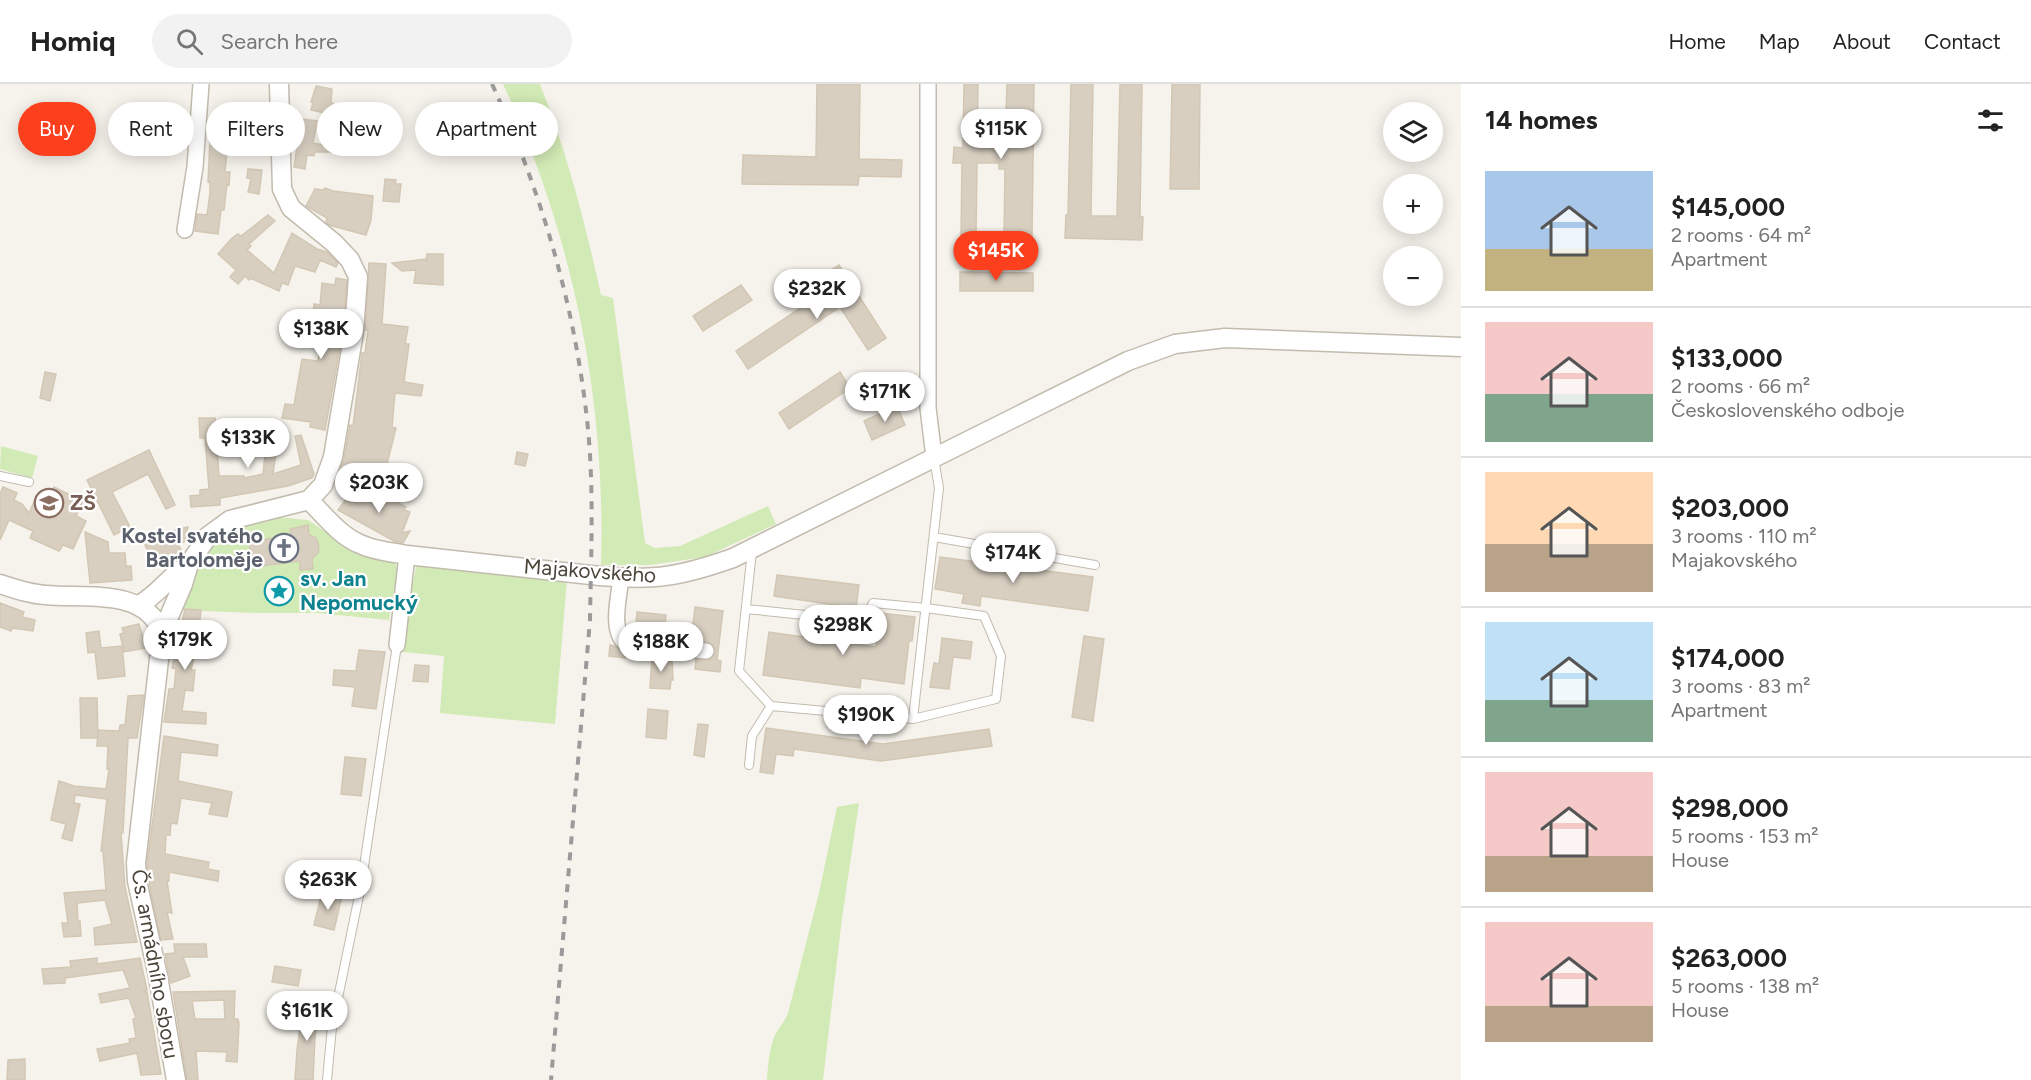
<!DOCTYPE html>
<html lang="en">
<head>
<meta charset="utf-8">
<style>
	body { margin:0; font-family:Figtree,sans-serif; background:#f2f2f2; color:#222; height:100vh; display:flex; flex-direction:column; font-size:22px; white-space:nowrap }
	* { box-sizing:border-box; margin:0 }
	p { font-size:20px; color:#767676 }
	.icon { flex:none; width:33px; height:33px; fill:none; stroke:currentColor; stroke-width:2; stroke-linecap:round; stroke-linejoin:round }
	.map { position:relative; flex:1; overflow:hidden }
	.drawer { display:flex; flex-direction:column; background:#fff; width:570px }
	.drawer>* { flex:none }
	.guide { position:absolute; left:18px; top:18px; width:570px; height:54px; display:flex; gap:12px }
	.buttons { position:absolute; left:1383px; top:18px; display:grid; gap:12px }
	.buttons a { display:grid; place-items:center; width:60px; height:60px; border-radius:50%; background:#fff; box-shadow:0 3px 15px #0003; font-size:30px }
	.price { position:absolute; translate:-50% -51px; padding:0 14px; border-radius:21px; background:#fff; color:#222; font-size:20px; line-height:39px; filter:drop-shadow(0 2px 3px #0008) }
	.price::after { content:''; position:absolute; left:50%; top:36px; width:18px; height:14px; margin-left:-9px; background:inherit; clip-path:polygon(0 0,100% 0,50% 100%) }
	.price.on { background:#fc3f1d; color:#fff }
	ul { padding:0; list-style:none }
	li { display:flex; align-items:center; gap:18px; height:150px; padding:0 24px }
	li+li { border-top:2px solid #e0e0e0 }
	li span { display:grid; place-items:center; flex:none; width:168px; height:120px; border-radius:0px; color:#555 }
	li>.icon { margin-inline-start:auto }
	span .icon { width:72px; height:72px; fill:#fffc; stroke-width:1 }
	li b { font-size:26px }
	h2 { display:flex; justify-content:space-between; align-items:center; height:72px; padding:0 24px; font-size:26px }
	.tag { padding:0 21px; border-radius:27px; background:#fff; box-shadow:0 3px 15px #0003; font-size:21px; line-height:54px }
	.tag.on { background:#fc3f1d; color:#fff }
	header { display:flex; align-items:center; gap:36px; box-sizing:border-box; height:84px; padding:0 30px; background:#fff; border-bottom:2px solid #e0e0e0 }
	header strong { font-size:28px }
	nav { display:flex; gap:33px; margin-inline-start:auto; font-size:21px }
	.search { width:420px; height:54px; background:#f2f2f2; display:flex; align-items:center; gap:15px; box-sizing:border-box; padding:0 21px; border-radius:33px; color:#767676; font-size:22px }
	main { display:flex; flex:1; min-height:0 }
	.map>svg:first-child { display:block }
	.green { fill:#d2eab5 }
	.building { fill:#d8cfc1; stroke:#d3c7b4; stroke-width:1.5; fill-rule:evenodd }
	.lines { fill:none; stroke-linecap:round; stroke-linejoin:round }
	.service-casing { stroke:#c2bbae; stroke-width:10 }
	.minor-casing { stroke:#c2bbae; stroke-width:18 }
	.tertiary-casing { stroke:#c2bbae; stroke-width:21 }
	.service { stroke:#fff; stroke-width:8 }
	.minor { stroke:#fff; stroke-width:15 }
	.tertiary { stroke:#fff; stroke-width:18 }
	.rail { stroke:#9a9a9a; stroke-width:4; stroke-dasharray:8 8; stroke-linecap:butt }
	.labels { text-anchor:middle; stroke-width:4.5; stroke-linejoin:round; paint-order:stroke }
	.education-label { font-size:21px; font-weight:bold; fill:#785e54; stroke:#fff; text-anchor:start }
	.worship-label { font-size:21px; font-weight:bold; fill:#5b616d; stroke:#fff; text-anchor:end }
	.street-label { font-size:21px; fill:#4b4439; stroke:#fff }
	.culture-label { font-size:21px; font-weight:bold; fill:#0d838f; stroke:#fff; text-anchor:start }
</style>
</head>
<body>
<header>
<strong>Homiq</strong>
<div class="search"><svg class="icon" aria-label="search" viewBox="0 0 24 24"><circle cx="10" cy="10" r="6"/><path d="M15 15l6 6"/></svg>Search here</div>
<nav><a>Home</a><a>Map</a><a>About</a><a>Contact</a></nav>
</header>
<main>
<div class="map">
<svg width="1461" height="996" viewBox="0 0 1461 996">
	<rect width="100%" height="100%" fill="#f6f3ec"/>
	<path class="green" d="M503,0H540C567,68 585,139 601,211L613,214L645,459L655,464L680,462L768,422L776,440L705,473L650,481H601C606,312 573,153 503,0Z
		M1,362L38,372L32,394L0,385Z
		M277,433L308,436L360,471L395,479L398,485L389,536L317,529H259L176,526C188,505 204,464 224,451C239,441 260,438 277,433Z
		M417,478L567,495L555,640L440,629L444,572L403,568L405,539Z
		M859,719L842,834L823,996H767C768,982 769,965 775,951C779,943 785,938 788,929L819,809L837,723Z"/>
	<path class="building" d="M817,0H860L859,75L902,76L901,93L859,92L858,101L742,100L743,71L816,73Z
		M964,0H978L977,64H1000V59H1005L1007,0H1034L1032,153L1004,152L1005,85H999V79H977L976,152H961L962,79H953L954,63L963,64Z
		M1071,0H1093L1091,132H1117L1120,0H1142L1140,133H1143L1142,156L1065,154L1066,131H1068Z
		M1172,0H1200L1199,105H1170Z
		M316,2L332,5L331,18L336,22L330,25L329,30L311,26L313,18H311Z
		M301,35L317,37L313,59L335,63L334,68H315L314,72L307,71L305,85L294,83Z
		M210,56L228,58L225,88H230L229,101L227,100L224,126H221L218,150L195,147L197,130L207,131L210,109V99L208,98Z
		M248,85L262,86L259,110L248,108L251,95L247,94Z
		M385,95L396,96L395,100H401L399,118L383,117Z
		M325,104L333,107L373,112L371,136L366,151L329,141L326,138L327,134L306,122L315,105L324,106Z
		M268,131L275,137L249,160L251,162L247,166L274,189L292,149L317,165L327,168L338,179L336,183L320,176L315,188L295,182L288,201L282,199L279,207L250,194L249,196L245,192L238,200L230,193L236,186L218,170L232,154L238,150L241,152Z
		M427,170H443V201L414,199L416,186L402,187L392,179L426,175V178Z
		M369,179L386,180L382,240L408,243L405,260H409L404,298L423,301L421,312L395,309L392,343L396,344L387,380L384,385L366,381L363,395L339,389L344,375L350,341L353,342L362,269H365L368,246H365Z
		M839,181L886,254L868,266L840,223L748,285L736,267L829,205L821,193Z
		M960,188L1033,189V207H960Z
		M336,194L347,196L343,247L325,346L310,343L311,338L282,334L285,320L294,321L302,275L318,277L322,250L312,248L314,220L320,221L322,199L335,201Z
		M741,201L752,216L703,247L693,232Z
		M45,288L56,290L50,317L40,314Z
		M840,288L850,304L789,345L779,329Z
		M897,322L905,341L872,356L864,337Z
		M199,334H215L219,392H244V394L263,390L265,371L244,368V358L266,361L268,346L279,347L273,390L301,381L295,352L301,351L314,390L312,394L288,402L220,414V421L191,423L190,412L200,411V406L209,405L205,354H200Z
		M149,366L175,421L166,425L148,390L112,408L130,443L114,451L87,396Z
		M517,368L528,370L525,382L515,380Z
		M368,400L383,411L406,423L404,426L410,428L402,449L410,447L403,459L394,457L338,426L347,414L356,419Z
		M3,403L17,409L14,416L22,420L29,429L36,414L47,419L54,403L83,417L76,432L86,437L73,465L63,461L59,467L30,454L33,447L9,436L0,456V410Z
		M308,441L309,451L316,454L319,462L318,469L312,475L313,485L300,486V477L252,483L249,457L291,452L290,445Z
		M188,443L184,458L178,460L182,468L155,481L145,461L175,446Z
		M85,448L108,458L109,469H125L126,482H131L132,496L90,499Z
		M940,473L1093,493L1088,527L981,512L980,522L962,519L964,510L935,505Z
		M777,491L859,501L856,524L774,512Z
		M0,519L24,528L22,533L35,536L33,547L12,544L11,547L0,543Z
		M695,523L723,527L717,576L721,577L720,588L695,585L696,576H710L714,572L716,567L711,559L691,556Z
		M185,525L201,526L198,555L191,586H195L193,607L185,606L182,627L206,629V640L164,638L169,605H174L176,585L172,584Z
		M637,528L666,531L664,553L635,550Z
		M880,529L915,533L912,557H909L904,600L861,594L860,604L763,591L769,548L876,563Z
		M139,540L146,564L124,568L120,550L124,549L122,544Z
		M99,547L101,564L122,562L125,592L98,595L95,568L88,569L86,549Z
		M1084,552L1104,555L1093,637L1072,633Z
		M942,554L972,558L970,575L953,573L949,605L930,603L934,579L939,580Z
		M610,561L615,562L625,570V574L609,572Z
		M359,566L385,568L376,625L352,622L355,603L333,601L334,586L356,587Z
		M652,573L672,574L673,596H671L670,605L650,604Z
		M415,581L429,582L428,598L413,597Z
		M144,611L137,654H128L123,749H121L125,803L137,858L95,861L94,844L112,840L105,816L77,819L78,838L80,837L81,852L64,853L62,839H68L64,809L106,806L103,767H101L107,715L75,711L74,719L80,720L72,757L62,754L66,740L51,736L59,697L74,702L106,705L109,685H107L108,662H97L98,646L119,647L120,641H125L128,612Z
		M80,614H97L98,654H81Z
		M648,625L668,627L666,655L646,653Z
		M698,640L708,641L704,673L694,671Z
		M766,644L883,660L989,645L992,662L881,677L794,665L793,672L776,670L773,690L760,688Z
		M164,652L218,661L217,672L181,668L178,697L232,708L227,733L209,730L212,719L181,714L177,740L171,739L170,751H166L165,770L209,778L208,785L219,787L218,797L169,788V797H167L172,829L167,828L173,855L161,856L150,804L147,779Z
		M345,673L366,675L361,712L341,710Z
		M322,808L342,812L334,846L314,841Z
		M174,860H206L207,873H183L190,892L171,899L165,870L175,869Z
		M97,874V880L140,874L147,906L142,908H147L161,990L141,991L137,969L100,977L97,965L130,959L129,955L136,954L133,935L136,934L129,914L101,919L99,910L130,904L123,886L65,894V899L44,900L42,885L71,883L70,877Z
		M275,882L301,886L298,902L272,898Z
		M235,907L234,935H238L239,940L237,978L226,977L227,968L196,967L198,996H187L173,908ZM224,916L225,935H195L192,917Z
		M304,917L320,921L315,953L313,996H295L297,966Z
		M25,975V996H7L8,976Z"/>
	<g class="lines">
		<g class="service-casing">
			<path id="service" d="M0,392L29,398
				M934,453L1095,481
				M746,525L863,537L873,519L926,524L984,532L1001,572L996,615L913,635L771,622L739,587L752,467
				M913,635L939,404L934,374
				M749,681L752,652L771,622
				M327,996L332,943L361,802L397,561"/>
		</g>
		<g class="minor-casing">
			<path id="minor" d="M928,0V324L934,373
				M185,146L195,83L201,0
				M621,494C619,513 609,550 628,561L706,567
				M397,561L407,471"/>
		</g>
		<g class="tertiary-casing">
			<path id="tertiary" d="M309,416C324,431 340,452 360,460C374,467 391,468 407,471L600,492C655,497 682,492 733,474L1128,277L1175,260L1225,254L1461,263
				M0,500C15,505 30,510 46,511C85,515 145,503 162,549
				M139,521C159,510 170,491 189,480
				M176,996L158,892L137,797L136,779L162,549L183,500L189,480L208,452L230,436L309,416L323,401L333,373L354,248L358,193L350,176L334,159L291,124L282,105L279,0"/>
		</g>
		<use href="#service" class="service"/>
		<use href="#minor" class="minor"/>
		<use href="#tertiary" class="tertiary"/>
		<path class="rail" d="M492,0C542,109 576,225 588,345C594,408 591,472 590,536L551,996"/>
	</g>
	<defs>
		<g id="school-ring" transform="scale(1.5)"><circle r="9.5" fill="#fff" stroke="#8d6e63" stroke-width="1.5"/><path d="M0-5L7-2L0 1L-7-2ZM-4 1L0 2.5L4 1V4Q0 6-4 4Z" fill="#8d6e63"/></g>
		<g id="church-ring" transform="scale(1.5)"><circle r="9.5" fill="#fff" stroke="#6b7280" stroke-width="1.5"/><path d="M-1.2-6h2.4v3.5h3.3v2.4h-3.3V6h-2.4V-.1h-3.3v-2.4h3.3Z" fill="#6b7280"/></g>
		<g id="sight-ring" transform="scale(1.5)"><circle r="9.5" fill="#fff" stroke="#0f9aa8" stroke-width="1.5"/><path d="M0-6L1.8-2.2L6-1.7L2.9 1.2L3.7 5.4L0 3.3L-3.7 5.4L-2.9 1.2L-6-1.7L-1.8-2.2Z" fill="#0f9aa8"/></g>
	</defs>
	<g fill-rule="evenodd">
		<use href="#school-ring" x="49" y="419"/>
		<use href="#church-ring" x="284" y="464"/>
		<use href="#sight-ring" x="279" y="507"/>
	</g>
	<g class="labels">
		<g class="education-label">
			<text x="70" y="426">ZŠ</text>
		</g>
		<g class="worship-label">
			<text x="263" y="459">Kostel svatého<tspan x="263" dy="24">Bartoloměje</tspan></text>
		</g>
		<g class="street-label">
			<text transform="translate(590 487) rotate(4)" y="7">Majakovského</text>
			<text transform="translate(155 880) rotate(80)" y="7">Čs. armádního sboru</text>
		</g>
		<g class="culture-label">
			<text x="300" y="502">sv. Jan<tspan x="300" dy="24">Nepomucký</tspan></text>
		</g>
	</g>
</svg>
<div class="buttons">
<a><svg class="icon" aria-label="layers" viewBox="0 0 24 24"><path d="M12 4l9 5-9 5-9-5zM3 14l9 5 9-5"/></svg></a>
<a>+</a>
<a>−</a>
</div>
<b class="price" style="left:1001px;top:76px">$115K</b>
<b class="price on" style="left:996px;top:198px">$145K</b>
<b class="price" style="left:817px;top:236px">$232K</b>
<b class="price" style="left:321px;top:276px">$138K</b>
<b class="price" style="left:885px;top:339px">$171K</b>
<b class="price" style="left:248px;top:385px">$133K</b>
<b class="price" style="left:379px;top:430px">$203K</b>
<b class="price" style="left:1013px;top:500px">$174K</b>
<b class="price" style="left:843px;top:572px">$298K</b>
<b class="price" style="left:185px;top:587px">$179K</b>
<b class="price" style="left:661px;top:589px">$188K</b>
<b class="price" style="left:866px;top:662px">$190K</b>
<b class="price" style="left:328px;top:827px">$263K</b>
<b class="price" style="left:307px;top:958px">$161K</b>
<div class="guide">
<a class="tag on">Buy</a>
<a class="tag">Rent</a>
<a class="tag">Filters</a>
<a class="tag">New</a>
<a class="tag">Apartment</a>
</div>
</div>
<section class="drawer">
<h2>14 homes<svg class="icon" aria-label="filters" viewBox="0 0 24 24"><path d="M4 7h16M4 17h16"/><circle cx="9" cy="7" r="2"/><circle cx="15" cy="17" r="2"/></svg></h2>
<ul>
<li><span style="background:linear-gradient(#a9c7e8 65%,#c2b280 0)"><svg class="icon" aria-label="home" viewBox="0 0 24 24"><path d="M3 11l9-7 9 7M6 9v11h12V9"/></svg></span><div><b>$145,000</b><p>2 rooms · 64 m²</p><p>Apartment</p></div></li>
<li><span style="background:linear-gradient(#f6c9c9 60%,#7fa58c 0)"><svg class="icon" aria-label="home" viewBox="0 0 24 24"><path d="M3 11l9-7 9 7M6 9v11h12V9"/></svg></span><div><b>$133,000</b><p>2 rooms · 66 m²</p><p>Československého odboje</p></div></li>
<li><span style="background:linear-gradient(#ffd9b3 60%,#b9a48a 0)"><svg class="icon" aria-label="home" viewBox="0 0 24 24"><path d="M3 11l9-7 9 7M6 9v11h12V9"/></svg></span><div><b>$203,000</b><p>3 rooms · 110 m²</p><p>Majakovského</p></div></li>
<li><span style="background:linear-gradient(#bfe0f5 65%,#7fa58c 0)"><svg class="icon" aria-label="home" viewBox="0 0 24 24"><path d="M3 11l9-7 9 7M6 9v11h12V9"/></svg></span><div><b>$174,000</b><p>3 rooms · 83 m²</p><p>Apartment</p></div></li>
<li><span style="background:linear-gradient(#f6c9c9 70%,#b9a48a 0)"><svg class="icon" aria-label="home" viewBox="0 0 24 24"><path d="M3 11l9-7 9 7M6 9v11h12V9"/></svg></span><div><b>$298,000</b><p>5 rooms · 153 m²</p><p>House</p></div></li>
<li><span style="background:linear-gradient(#f6c9c9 70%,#b9a48a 0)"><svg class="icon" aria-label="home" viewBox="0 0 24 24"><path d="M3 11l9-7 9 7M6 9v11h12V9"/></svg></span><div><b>$263,000</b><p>5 rooms · 138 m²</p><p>House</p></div></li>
</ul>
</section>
</main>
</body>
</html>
